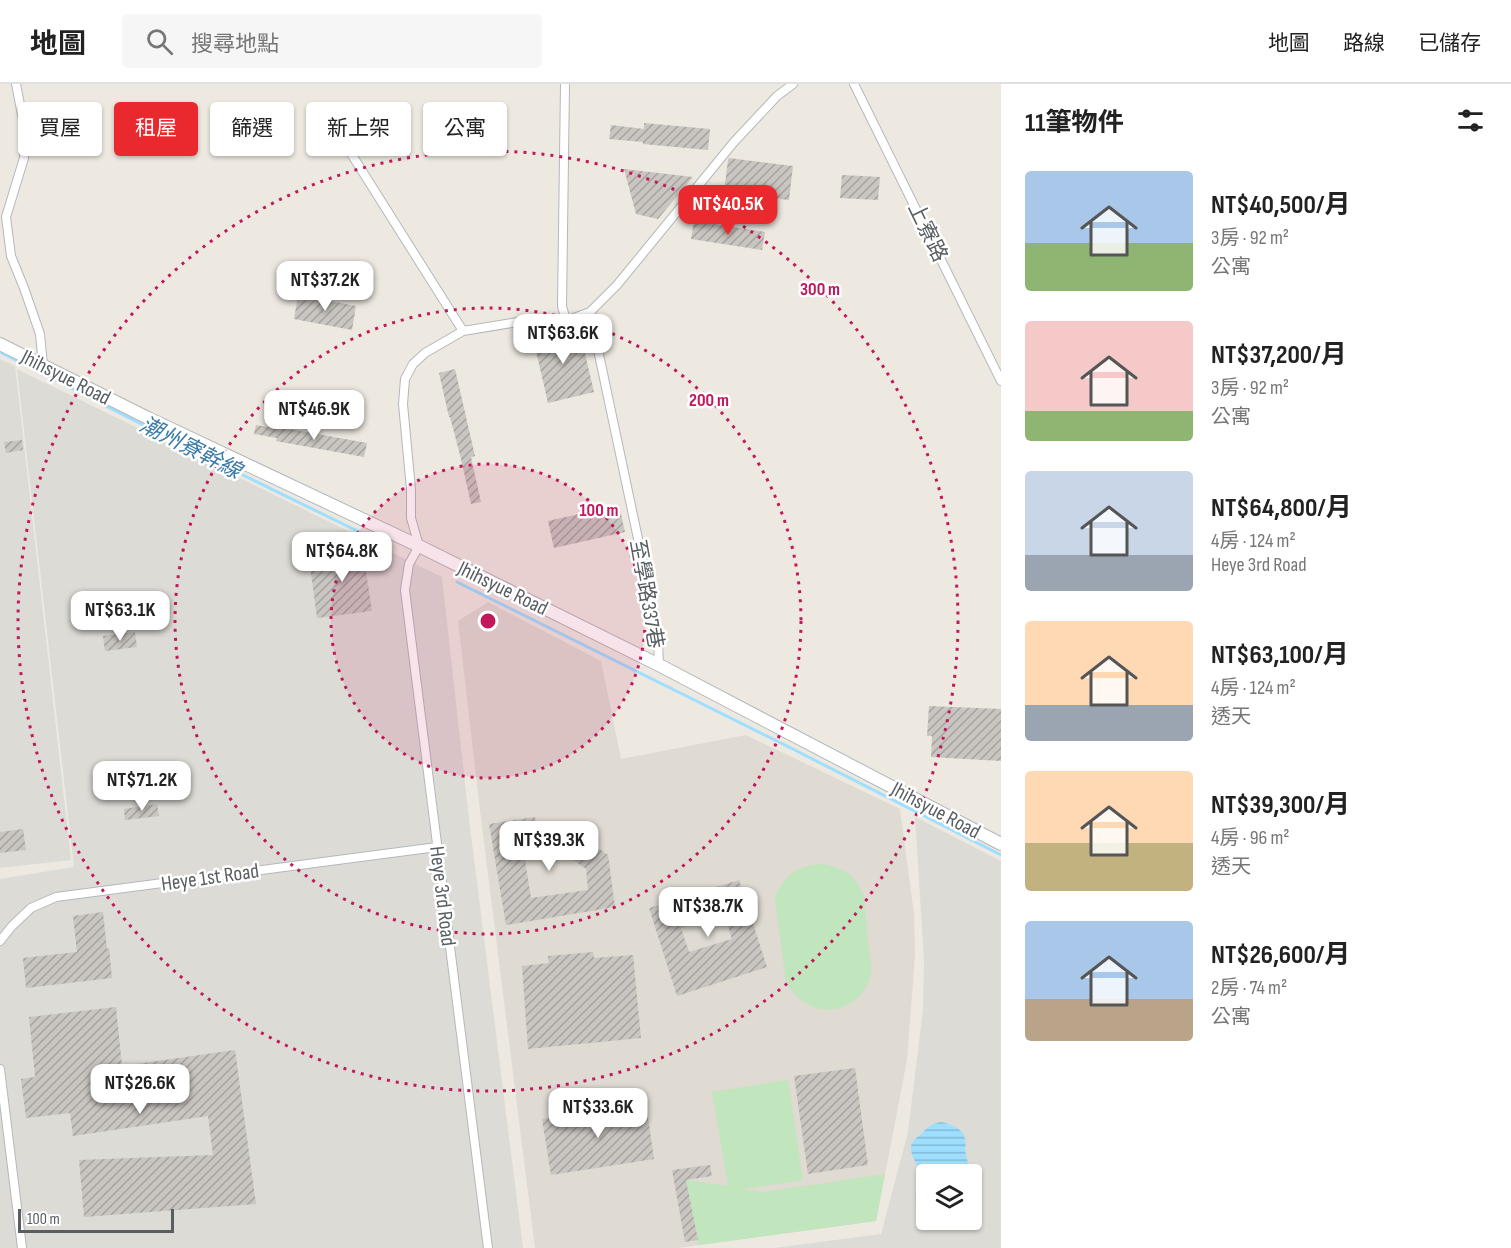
<!DOCTYPE html>
<html lang="zh-TW">
<head>
<meta charset="utf-8">
<style>
	body { margin:0; font-family:"Sofia Sans Condensed","Noto Sans TC",sans-serif; background:#f6f6f6; color:#222; height:100vh; display:flex; flex-direction:column; font-size:22px; white-space:nowrap }
	* { box-sizing:border-box; margin:0 }
	p { font-size:20px; color:#767676 }
	.icon { flex:none; width:33px; height:33px; fill:none; stroke:currentColor; stroke-width:2; stroke-linecap:round; stroke-linejoin:round }
	.map { position:relative; flex:1; overflow:hidden }
	.side { display:flex; flex-direction:column; background:#fff; width:510px }
	.side>* { flex:none }
	.hud { position:absolute; left:18px; top:18px; width:570px; height:54px; display:flex; gap:12px }
	.buttons { position:absolute; left:916px; top:1080px; display:grid; gap:12px }
	.buttons a { display:grid; place-items:center; width:66px; height:66px; border-radius:6px; background:#fff; box-shadow:0 2px 4px #0004; font-size:30px }
	.scale { position:absolute; left:18px; bottom:15px; width:156px; box-sizing:border-box; padding-left:6px; border:3px solid #595e62; border-top:0; font-size:16px; line-height:21px; white-space:nowrap; color:#595e62; -webkit-text-stroke:4px #fff; paint-order:stroke }
	.price { position:absolute; translate:-50% -51px; padding:0 14px; border-radius:12px; background:#fff; color:#222; font-size:20px; line-height:39px; filter:drop-shadow(0 2px 3px #0008) }
	.price::after { content:''; position:absolute; left:50%; top:36px; width:18px; height:14px; margin-left:-9px; background:inherit; clip-path:polygon(0 0,100% 0,50% 100%) }
	.price.active { background:#ea292f; color:#fff }
	ul { padding:0; list-style:none }
	li { display:flex; align-items:center; gap:18px; height:150px; padding:0 24px }
	li span { display:grid; place-items:center; flex:none; width:168px; height:120px; border-radius:6px; color:#555 }
	li>.icon { margin-inline-start:auto }
	span .icon { width:72px; height:72px; fill:#fffc; stroke-width:1 }
	li b { font-size:26px }
	h2 { display:flex; justify-content:space-between; align-items:center; height:72px; padding:0 24px; font-size:26px }
	.tag { padding:0 21px; border-radius:6px; background:#fff; box-shadow:0 2px 4px #0004; font-size:21px; line-height:54px }
	.tag.active { background:#ea292f; color:#fff }
	header { display:flex; align-items:center; gap:36px; box-sizing:border-box; height:84px; padding:0 30px; background:#fff; border-bottom:2px solid #e0e0e0 }
	header strong { font-size:28px }
	nav { display:flex; gap:33px; margin-inline-start:auto; font-size:21px }
	.search { width:420px; height:54px; background:#f6f6f6; display:flex; align-items:center; gap:15px; box-sizing:border-box; padding:0 21px; border-radius:6px; color:#767676; font-size:22px }
	main { display:flex; flex:1; min-height:0 }
	.map>svg:first-child { display:block }
	.industrial { fill:#dddbd5; fill-rule:evenodd }
	.education { fill:#dfdad2 }
	.grass { fill:#c1e5bc }
	.water { fill:url(#water-rules) }
	.lines { fill:none; stroke-linecap:round; stroke-linejoin:round }
	.stream { stroke:#9edfff; stroke-width:3 }
	.building { fill:url(#building-hatch); fill-rule:evenodd }
	.street-casing { stroke:#b4b8bc; stroke-width:10 }
	.secondary-casing { stroke:#b3b7bc; stroke-width:14 }
	.street { stroke:#fff; stroke-width:8 }
	.secondary { stroke:#fff; stroke-width:12 }
	.ring { fill:none; stroke:#c2185b; stroke-width:3; stroke-dasharray:3 6 }
	.labels { text-anchor:middle; stroke-width:5; stroke-linejoin:round; paint-order:stroke }
	.street-label { font-size:21px; fill:#595e62; stroke:#fff }
	.water-label { font-size:22px; font-style:italic; fill:#397ba8; stroke:#fff }
	.centre { fill:#c2185b; stroke:#fff; stroke-width:3 }
	.ring-label { font-size:18px; text-anchor:middle; font-weight:bold; fill:#c2185b; stroke:#fff; stroke-width:5; stroke-linejoin:round; paint-order:stroke }
</style>
</head>
<body>
<header>
<strong>地圖</strong>
<div class="search"><svg class="icon" aria-label="search" viewBox="0 0 24 24"><circle cx="10" cy="10" r="6"/><path d="M15 15l6 6"/></svg>搜尋地點</div>
<nav><a>地圖</a><a>路線</a><a>已儲存</a></nav>
</header>
<main>
<div class="map">
<svg width="1001" height="1164" viewBox="0 0 1001 1164">
	<defs>
		<pattern id="water-rules" width="6" height="5" patternUnits="userSpaceOnUse" patternTransform="scale(1.5)"><rect width="6" height="5" fill="#9edfff"/><path d="M0 2.5h6" fill="none" stroke="#84b8d2"/></pattern>
		<pattern id="building-hatch" width="6" height="6" patternUnits="userSpaceOnUse" patternTransform="scale(1.5)"><rect width="6" height="6" fill="#c9c5c0"/><path d="M-1 1l2-2M0 6l6-6M5 7l2-2" fill="none" stroke="#a6a39f"/></pattern>
	</defs>
	<rect width="100%" height="100%" fill="#ede9e1"/>
	<path class="industrial" d="M0,275L15,282L71,776L0,784Z
		M17,285L442,493L469,735L523,1164H0V795L74,783Z
		M915,733L1001,777V1164H774L881,1150L908,1048L923,926L924,877ZM927,1090H972V1136H927Z"/>
	<path class="education" d="M488,518L601,577L621,675L746,651L900,725L914,830L915,871L907,976L876,1137L678,1164H535L481,735L458,537Z"/>
	<path class="grass" d="M822,780C845,784 857,792 864,814C866,831 867,848 869,866C870,873 872,882 871,889C865,922 828,936 802,917C795,912 791,906 786,899L775,813C785,791 798,781 822,780Z
		M788,996L803,1096L743,1105L764,1108L885,1090L876,1137L699,1161L686,1096L728,1102L712,1008Z"/>
	<path class="water" d="M941,1038C949,1040 957,1042 962,1048C968,1056 964,1064 966,1071C969,1091 992,1109 972,1128V1090H927V1131C916,1124 913,1115 918,1103C918,1103 921,1095 921,1095C922,1083 907,1071 912,1059C914,1055 919,1052 922,1049C929,1042 931,1040 941,1038Z"/>
	<g class="lines">
		<path class="stream" d="M0,268L208,374L382,459
			M457,498L783,660L1001,771"/>
	</g>
	<path class="building" d="M644,39L710,45L708,66L643,60V58L609,55L611,41L644,45Z
		M729,74L793,82L789,116L724,108L728,76Z
		M624,85L693,93L658,135L636,130Z
		M842,91L880,93L878,116L840,114Z
		M694,137L765,148L762,166L691,155Z
		M298,211L356,222L352,246L294,235Z
		M579,244L594,308L548,319L533,254Z
		M455,285L475,372L471,373L481,418L471,420L461,375L450,333H449L439,289Z
		M256,341L278,345L279,343L367,359L364,373L276,357L277,354L254,350Z
		M22,356L23,366L6,369L4,358Z
		M619,421L625,448L554,464L548,437Z
		M376,465L378,480L365,481L372,527L317,534L309,474Z
		M135,548L137,563L105,567L103,552Z
		M929,622L1001,625V677L931,673L932,652H927Z
		M157,720L159,732L125,736L124,725Z
		M535,733L537,745L565,740L608,771L615,823L506,841L489,740ZM558,765L586,785L588,806L531,814L524,770Z
		M23,745L26,766L0,769V748Z
		M739,796L767,883L677,912L649,824ZM724,830L732,855L689,868L681,844Z
		M103,828L107,865L109,864L112,894L26,904L23,874L77,868L73,832Z
		M593,868L594,874L633,871L641,954L528,965L522,882L549,879L548,872Z
		M116,923L122,982L235,966L256,1120L84,1133L79,1076L213,1071L208,1032L73,1052L70,1029L26,1034L21,995L35,993L29,933Z
		M855,984L868,1081L808,1090L794,992Z
		M646,1019L654,1075L551,1091L542,1035Z
		M710,1081L712,1092L686,1096L698,1156L685,1158L672,1086Z"/>
	<g class="lines">
		<g class="street-casing">
			<path id="street" d="M16,0L24,41V74L6,133L11,172L24,204L40,250L43,281
				M565,0L562,222L566,237
				M854,0L1001,297
				M335,44L463,247
				M590,228L655,535L658,557L659,581
				M0,857L12,842L31,824L56,813L437,763
				M0,985L22,1164
				M488,1164L405,506L409,480L419,462L411,434V405L403,320L405,295L413,280L425,269L463,247L518,238H551L566,237L590,228L617,201L734,58L777,12L793,0"/>
		</g>
		<g class="secondary-casing">
			<path id="secondary" d="M0,260L148,334L419,462L659,581L1001,760"/>
		</g>
		<use href="#street" class="street"/>
		<use href="#secondary" class="secondary"/>
	</g>
	<circle cx="488" cy="537" r="157" fill="#c2185b" fill-opacity=".12"/>
	<g class="ring">
		<circle cx="488" cy="537" r="157"/>
		<circle cx="488" cy="537" r="313"/>
		<circle cx="488" cy="537" r="470"/>
	</g>
	<g class="labels">
		<g class="street-label">
			<text transform="translate(928 148) rotate(64)" y="7">上寮路</text>
			<text transform="translate(66 293) rotate(27)" y="7">Jhihsyue Road</text>
			<text transform="translate(503 504) rotate(26)" y="7">Jhihsyue Road</text>
			<text transform="translate(647 510) rotate(80)" y="7">至學路337巷</text>
			<text transform="translate(936 726) rotate(28)" y="7">Jhihsyue Road</text>
			<text transform="translate(210 793) rotate(-8)" y="7">Heye 1st Road</text>
			<text transform="translate(443 812) rotate(83)" y="7">Heye 3rd Road</text>
		</g>
		<g class="water-label">
			<text transform="translate(191 363) rotate(27)" y="8">潮州寮幹線</text>
		</g>
	</g>
	<circle cx="488" cy="537" r="9" class="centre"/>
	<g class="ring-label">
		<text x="820" y="211">300 m</text>
		<text x="709" y="322">200 m</text>
		<text x="599" y="432">100 m</text>
	</g>
</svg>
<div class="buttons">
<a><svg class="icon" aria-label="layers" viewBox="0 0 24 24"><path d="M12 4l9 5-9 5-9-5zM3 14l9 5 9-5"/></svg></a>
</div>
<div class="scale">100 m</div>
<b class="price active" style="left:728px;top:152px">NT$40.5K</b>
<b class="price" style="left:325px;top:228px">NT$37.2K</b>
<b class="price" style="left:563px;top:281px">NT$63.6K</b>
<b class="price" style="left:314px;top:357px">NT$46.9K</b>
<b class="price" style="left:342px;top:499px">NT$64.8K</b>
<b class="price" style="left:120px;top:558px">NT$63.1K</b>
<b class="price" style="left:142px;top:728px">NT$71.2K</b>
<b class="price" style="left:549px;top:788px">NT$39.3K</b>
<b class="price" style="left:708px;top:854px">NT$38.7K</b>
<b class="price" style="left:140px;top:1031px">NT$26.6K</b>
<b class="price" style="left:598px;top:1055px">NT$33.6K</b>
<div class="hud">
<a class="tag">買屋</a>
<a class="tag active">租屋</a>
<a class="tag">篩選</a>
<a class="tag">新上架</a>
<a class="tag">公寓</a>
</div>
</div>
<section class="side">
<h2>11筆物件<svg class="icon" aria-label="filters" viewBox="0 0 24 24"><path d="M4 7h16M4 17h16"/><circle cx="9" cy="7" r="2"/><circle cx="15" cy="17" r="2"/></svg></h2>
<ul>
<li><span style="background:linear-gradient(#a9c7e8 60%,#8fb573 0)"><svg class="icon" aria-label="home" viewBox="0 0 24 24"><path d="M3 11l9-7 9 7M6 9v11h12V9"/></svg></span><div><b>NT$40,500/月</b><p>3房 · 92 m²</p><p>公寓</p></div></li>
<li><span style="background:linear-gradient(#f6c9c9 75%,#8fb573 0)"><svg class="icon" aria-label="home" viewBox="0 0 24 24"><path d="M3 11l9-7 9 7M6 9v11h12V9"/></svg></span><div><b>NT$37,200/月</b><p>3房 · 92 m²</p><p>公寓</p></div></li>
<li><span style="background:linear-gradient(#c9d6e8 70%,#9aa5b1 0)"><svg class="icon" aria-label="home" viewBox="0 0 24 24"><path d="M3 11l9-7 9 7M6 9v11h12V9"/></svg></span><div><b>NT$64,800/月</b><p>4房 · 124 m²</p><p>Heye 3rd Road</p></div></li>
<li><span style="background:linear-gradient(#ffd9b3 70%,#9aa5b1 0)"><svg class="icon" aria-label="home" viewBox="0 0 24 24"><path d="M3 11l9-7 9 7M6 9v11h12V9"/></svg></span><div><b>NT$63,100/月</b><p>4房 · 124 m²</p><p>透天</p></div></li>
<li><span style="background:linear-gradient(#ffd9b3 60%,#c2b280 0)"><svg class="icon" aria-label="home" viewBox="0 0 24 24"><path d="M3 11l9-7 9 7M6 9v11h12V9"/></svg></span><div><b>NT$39,300/月</b><p>4房 · 96 m²</p><p>透天</p></div></li>
<li><span style="background:linear-gradient(#a9c7e8 65%,#b9a48a 0)"><svg class="icon" aria-label="home" viewBox="0 0 24 24"><path d="M3 11l9-7 9 7M6 9v11h12V9"/></svg></span><div><b>NT$26,600/月</b><p>2房 · 74 m²</p><p>公寓</p></div></li>
</ul>
</section>
</main>
</body>
</html>
